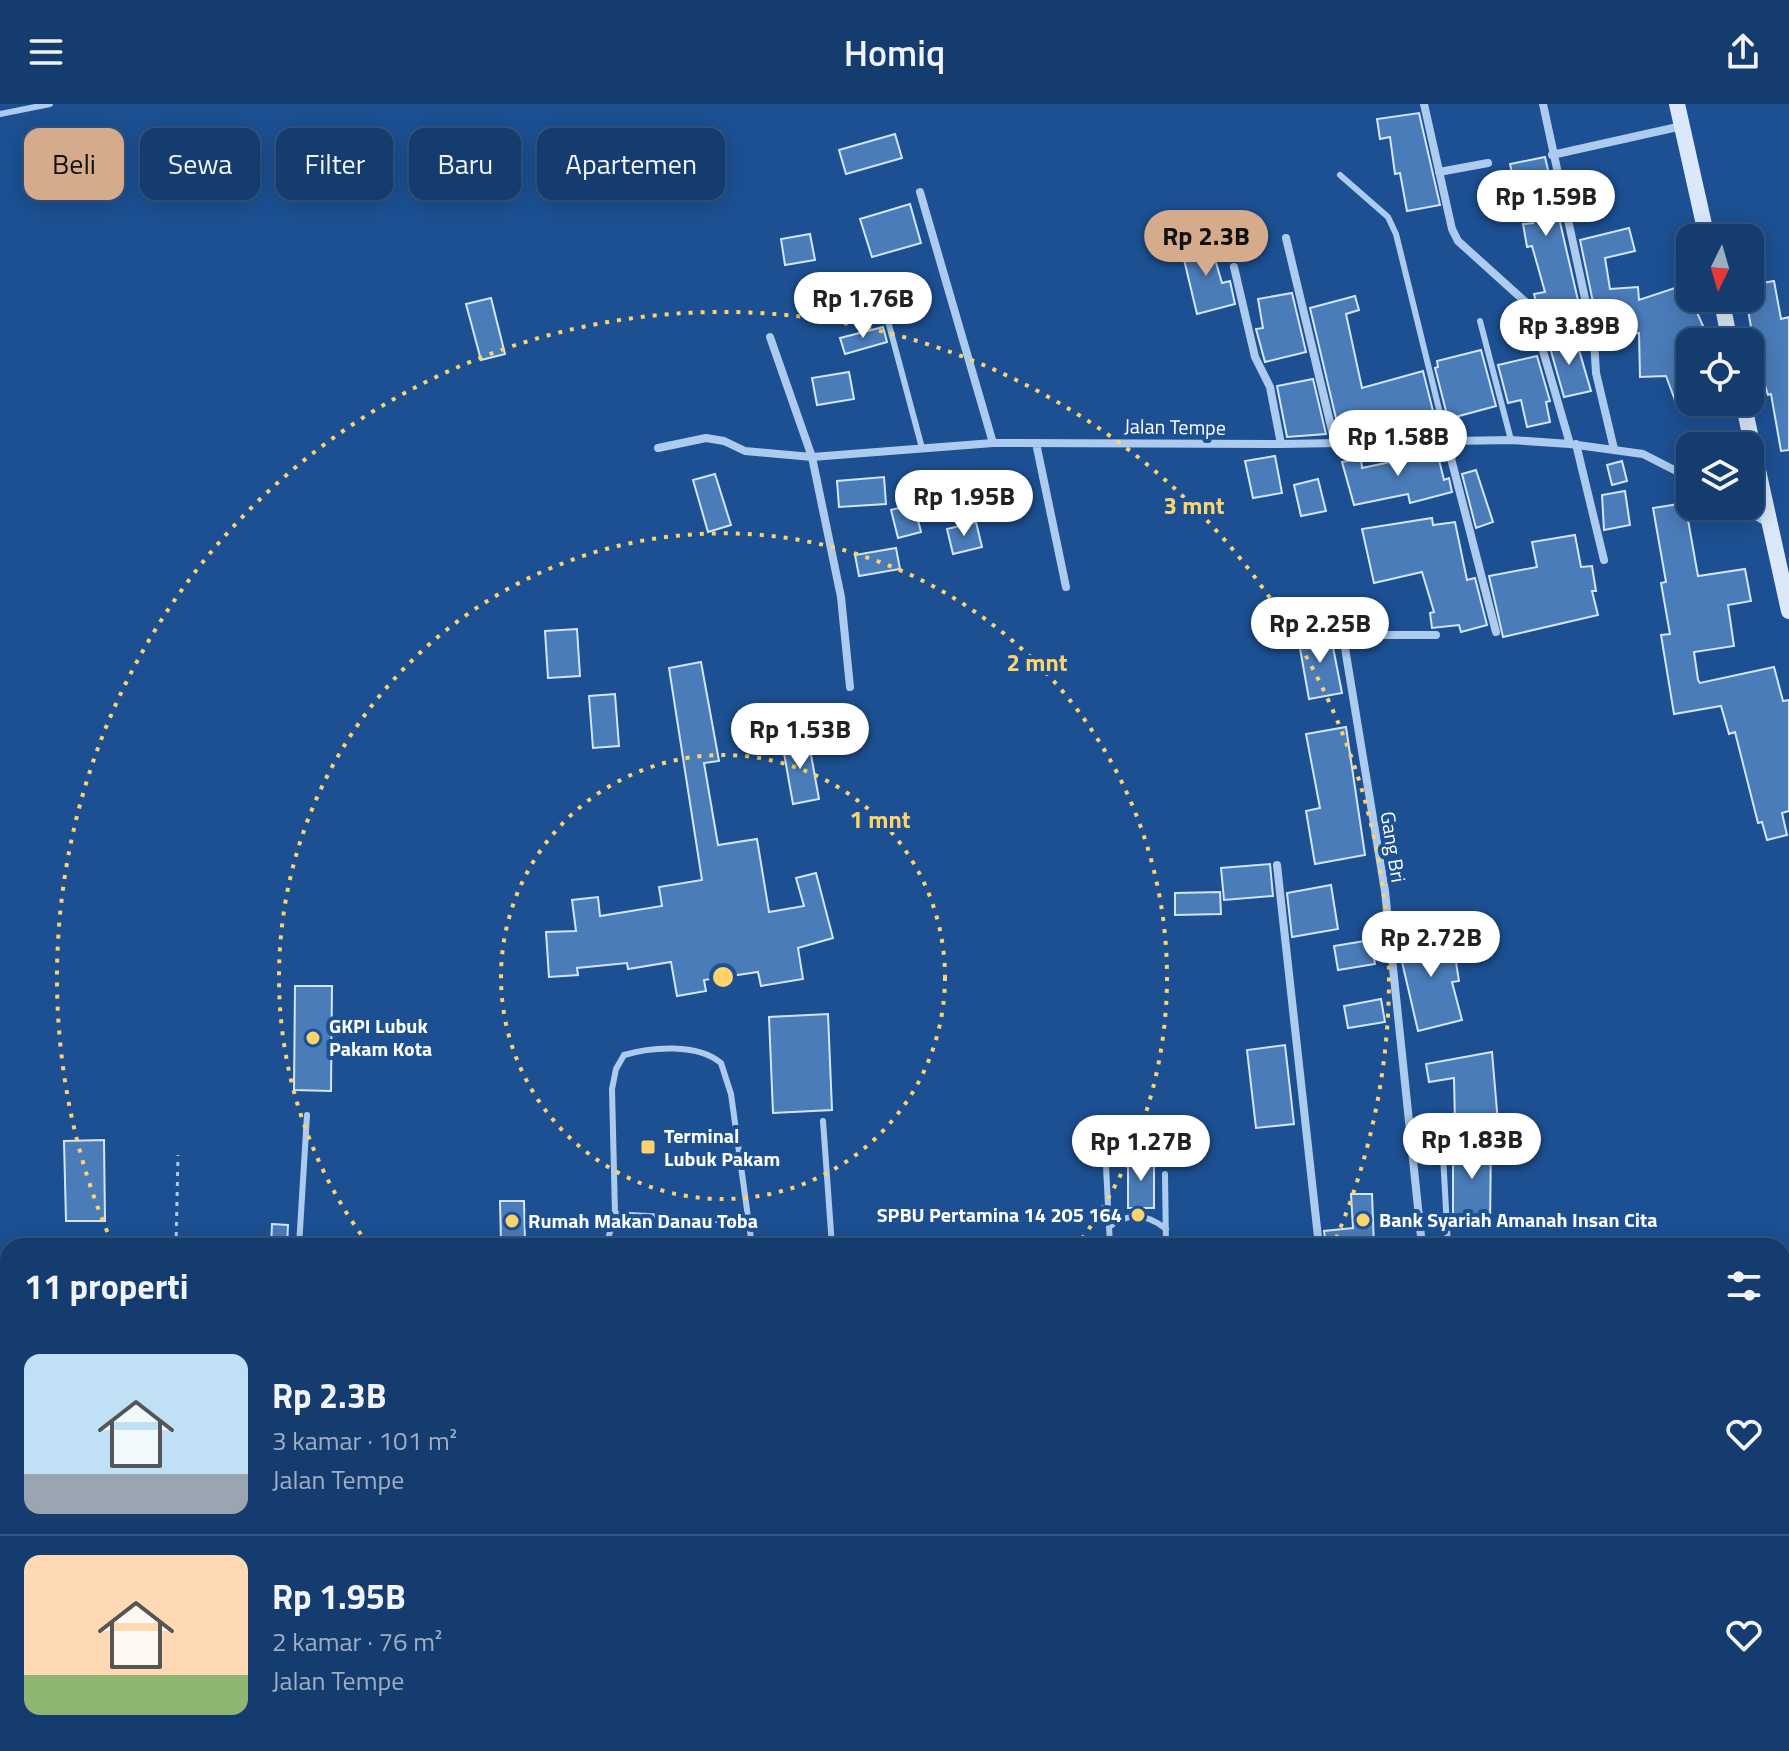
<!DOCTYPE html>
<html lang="id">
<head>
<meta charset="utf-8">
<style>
	body { margin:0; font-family:"Titillium Web",sans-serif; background:#1e4373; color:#f1f3f6; height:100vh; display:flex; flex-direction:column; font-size:30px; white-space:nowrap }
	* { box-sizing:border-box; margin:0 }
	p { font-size:26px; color:#9dadc2 }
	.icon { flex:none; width:44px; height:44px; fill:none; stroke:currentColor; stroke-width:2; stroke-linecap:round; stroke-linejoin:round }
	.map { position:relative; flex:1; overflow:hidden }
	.drawer { position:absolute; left:0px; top:1134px; width:1790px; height:514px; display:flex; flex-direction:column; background:#153c6e; border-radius:24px 24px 0 0; box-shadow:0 4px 20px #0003,0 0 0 2px #345681 }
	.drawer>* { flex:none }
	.guide { position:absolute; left:24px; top:24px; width:800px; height:72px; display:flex; gap:16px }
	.needle { width:52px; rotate:185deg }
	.fabs { position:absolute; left:1676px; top:120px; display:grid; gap:16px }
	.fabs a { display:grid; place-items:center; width:88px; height:88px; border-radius:16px; background:#153c6e; box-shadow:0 4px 20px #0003,0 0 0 2px #345681; font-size:40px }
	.price { position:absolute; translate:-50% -68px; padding:0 18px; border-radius:28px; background:#fff; color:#222; font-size:26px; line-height:52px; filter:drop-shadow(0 2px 4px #0008) }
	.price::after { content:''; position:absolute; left:50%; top:48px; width:24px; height:18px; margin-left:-12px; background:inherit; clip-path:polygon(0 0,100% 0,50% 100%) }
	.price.selected { background:#d6ab8b; color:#111 }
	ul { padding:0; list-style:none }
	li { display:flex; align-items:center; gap:24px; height:200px; padding:0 24px }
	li+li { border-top:2px solid #345681 }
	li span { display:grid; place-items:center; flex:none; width:224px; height:160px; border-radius:16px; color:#555 }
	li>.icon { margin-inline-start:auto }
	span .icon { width:96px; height:96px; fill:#fffc; stroke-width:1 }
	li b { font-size:34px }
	h2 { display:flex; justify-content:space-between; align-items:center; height:96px; padding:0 24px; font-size:34px }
	.pill { padding:0 28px; border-radius:16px; background:#153c6e; box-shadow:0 4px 20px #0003,0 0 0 2px #345681; font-size:28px; line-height:72px }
	.pill.selected { background:#d6ab8b; color:#111 }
	header { display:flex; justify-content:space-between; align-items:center; height:104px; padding:0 24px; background:#153c6e; font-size:36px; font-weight:600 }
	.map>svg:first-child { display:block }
	.building { fill:#4a7cba; stroke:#d3e5fa; stroke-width:2 }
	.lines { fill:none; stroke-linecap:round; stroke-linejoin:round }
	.path { stroke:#adcbee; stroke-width:3; stroke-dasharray:4 6; stroke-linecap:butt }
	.lane { stroke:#adcbee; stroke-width:6 }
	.street { stroke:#adcbee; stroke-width:8 }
	.secondary { stroke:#dae8fa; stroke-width:16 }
	.highway { stroke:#fff; stroke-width:24 }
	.ring { fill:none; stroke:#fed36b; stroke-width:4; stroke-dasharray:4 8 }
	.poi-dot { fill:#fed36b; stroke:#1c5092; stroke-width:3 }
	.labels { text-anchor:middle; stroke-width:8; stroke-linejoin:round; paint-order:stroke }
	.street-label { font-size:20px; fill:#fff; stroke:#1c5092 }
	.poi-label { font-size:20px; font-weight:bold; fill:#fff; stroke:#1c5092; text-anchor:start }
	.centre { fill:#fed36b; stroke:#1c5092; stroke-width:4 }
	.ring-label { font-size:24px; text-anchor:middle; font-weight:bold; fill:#fed36b; stroke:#1c5092; stroke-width:8; stroke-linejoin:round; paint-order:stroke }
</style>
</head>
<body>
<header><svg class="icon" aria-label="menu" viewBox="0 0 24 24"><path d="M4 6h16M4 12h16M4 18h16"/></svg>Homiq<svg class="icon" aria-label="share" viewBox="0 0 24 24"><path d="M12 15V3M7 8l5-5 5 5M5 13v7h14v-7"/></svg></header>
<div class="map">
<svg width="1789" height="1647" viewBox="0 0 1789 1647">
	<rect width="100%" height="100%" fill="#1c5092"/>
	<path class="building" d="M1419,9L1440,101L1407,107L1400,69L1395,70L1390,33L1380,35L1377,15Z
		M895,30L902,54L846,70L839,46Z
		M1545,53L1580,205L1547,211L1539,208L1536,198L1534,190L1545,188L1532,142L1527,143L1523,120L1533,119L1528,85L1516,87L1510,60Z
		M910,100L921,139L872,153L860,115Z
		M1629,124L1635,147L1605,154L1610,185L1638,183L1639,196L1681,182L1687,201L1693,199L1710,238H1690V294L1676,299L1666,272L1640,273L1639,229L1603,231L1602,201L1594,203L1580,136Z
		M810,130L815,156L785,161L781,135Z
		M1209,135L1222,179L1230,177L1235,200L1197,210L1181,143Z
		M1774,177L1781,215L1789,213V346L1781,347L1771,290L1768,291L1756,252L1746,194H1750V181Z
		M1292,189L1306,248L1265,258L1256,225L1263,224L1258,195Z
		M1355,192L1359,206L1346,210L1362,284L1423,267L1437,323L1431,325L1432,330L1403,331L1398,312L1339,327L1310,204Z
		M491,194L505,250L481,256L466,200Z
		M883,223L887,238L845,250L840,234Z
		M1545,226L1579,246L1591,287L1564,293Z
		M1481,246L1496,302L1448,315L1435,264L1438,263L1437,257Z
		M1537,252L1550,297L1546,298L1550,318L1527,323L1521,296L1508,299L1498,261Z
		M849,268L854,295L817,301L812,274Z
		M1313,275L1326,330L1287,333L1277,282Z
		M1436,344L1444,376L1449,374L1452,388L1410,399L1408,390L1354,401L1342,358L1361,354L1362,364L1409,354L1407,345Z
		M1275,352L1282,389L1253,394L1245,357Z
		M1622,357L1627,377L1612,381L1607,361Z
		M1476,366L1493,418L1476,424L1462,370Z
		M715,370L731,421L708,428L693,376Z
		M884,373L886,400L839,403L837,377Z
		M1318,375L1326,407L1301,412L1294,381Z
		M990,376L1001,401L977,410L967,385Z
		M1625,387L1630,421L1604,426L1602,391Z
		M1685,399L1698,472L1745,465L1751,497L1728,501L1734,542L1694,548L1698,576L1700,579L1774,563L1783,597L1789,596V707L1782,709L1787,731L1767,736L1762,718L1758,719L1735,628L1729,630L1721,602L1674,610L1661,531L1670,530L1661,479L1666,478L1653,404Z
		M914,400L921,428L898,434L891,406Z
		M1432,414L1433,421L1455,418L1467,476L1475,474L1487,521L1461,528L1459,521L1432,524L1430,509L1434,508L1422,468L1374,479L1362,425Z
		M976,418L982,443L953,450L947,425Z
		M1575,431L1581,463L1592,462L1596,487H1592L1598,511L1503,533L1489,472L1537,463L1532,438Z
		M896,444L900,465L859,472L855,451Z
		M577,525L580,572L548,574L545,527Z
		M1330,528L1342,589L1309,595L1298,533Z
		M701,558L719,657L704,659L718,741L757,735L769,808L804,802L796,774L816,769L833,834L798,844L803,875L761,882L758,868L704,876L706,887L677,892L671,858L628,865L627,859L577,864L578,871L549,873L546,828L576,827L572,796L598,793L600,812L662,802L659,783L702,776L669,564Z
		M615,590L619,642L593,644L589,592Z
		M1346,623L1365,751L1315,760L1306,707L1320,704L1306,630Z
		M808,634L819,695L793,700L782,638Z
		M1270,760L1273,792L1224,796L1221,764Z
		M1331,781L1338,825L1292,833L1287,789Z
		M1220,788L1221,810L1175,811V789Z
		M1451,827L1459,877L1452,878L1462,916L1418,927L1397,836Z
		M1371,836L1375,860L1338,866L1334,842Z
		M295,882H332L331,987L294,986Z
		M1381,895L1385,918L1348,924L1344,902Z
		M828,910L832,1006L773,1009L769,913Z
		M1285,941L1294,1020L1256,1024L1247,946Z
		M1492,948L1498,1019L1455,1020L1454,974L1429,978L1426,960Z
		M1491,1031L1490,1123H1453V1032Z
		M104,1036L105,1117H66L64,1037Z
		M1154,1053V1104H1128V1054Z
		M1351,1090H1372L1374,1142H1326L1324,1127L1353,1124Z
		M500,1097H524L525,1138H501Z
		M272,1120L288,1121L287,1142H271Z"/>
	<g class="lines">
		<path class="path" d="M176,1142L178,1051"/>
		<path class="lane" d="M0,10L50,0
			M1340,71L1388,113L1396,130L1447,338
			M881,191L922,344
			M1480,217L1511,336
			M823,1017L832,1142
			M1106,1062L1110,1142
			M1165,1070L1166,1142
			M615,1110L748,1118
			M1109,1123C1128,1108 1148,1110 1166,1125
			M299,1142L307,1011
			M606,1142L615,1110L612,985L616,965L624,951C651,943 697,939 721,959L731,990L752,1142
			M1448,1142L1442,1033L1448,1026L1497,1025"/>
		<path class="street" d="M1424,0L1452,125L1458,137L1530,202L1570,340
			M1543,0L1594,236L1596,269L1614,345
			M1552,51L1682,22
			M1439,68L1488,59
			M920,88L993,339
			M1286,134L1335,339
			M1234,163L1255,253L1270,283L1281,340
			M1534,214L1594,236
			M770,233L812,353L841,493L850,583
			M1036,339L1066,483
			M1447,339L1496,528
			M1576,340L1604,456
			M658,344L706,334L724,337L745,347L812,353L993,339L1281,340L1511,336L1570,340L1643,350L1690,374
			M1739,402L1768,419
			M1277,761L1319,1142
			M1422,1142L1385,787L1345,544L1353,531H1436
			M1782,1359L1789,1358
			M0,1523H8
			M1782,1542L1789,1540
			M1278,1640L1280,1647"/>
		<path class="secondary" d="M1677,0L1707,134
			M1721,194L1730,238
			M1743,298L1789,507
			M1782,1245H1789
			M1782,1424L1789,1418
			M475,1640L477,1647
			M1404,1647L1429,1640"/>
		<path class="highway" d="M0,1160H8
			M0,1184L8,1185
			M1782,1208L1789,1207
			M1782,1233L1789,1232"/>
	</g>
	<g class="ring">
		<circle cx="723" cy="873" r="222"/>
		<path d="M368 1140A444 444 0 1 1 1078 1140"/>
		<path d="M112 1139A666 666 0 1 1 1334 1139"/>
	</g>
	<g class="poi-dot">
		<circle cx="313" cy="934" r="8"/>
		<rect x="640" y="1035" width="16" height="16" rx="4"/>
		<circle cx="1138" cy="1111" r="8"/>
		<circle cx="1363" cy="1116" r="8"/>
		<circle cx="512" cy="1117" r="8"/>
	</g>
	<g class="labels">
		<g class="street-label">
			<text transform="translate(1175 323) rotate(1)" y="7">Jalan Tempe</text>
			<text transform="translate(1393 743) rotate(81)" y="7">Gang Bri</text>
		</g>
		<g class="poi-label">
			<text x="329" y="929">GKPI Lubuk<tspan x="329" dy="23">Pakam Kota</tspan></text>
			<text x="664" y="1039">Terminal<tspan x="664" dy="23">Lubuk Pakam</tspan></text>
			<text x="1122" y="1118" text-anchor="end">SPBU Pertamina 14 205 164</text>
			<text x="1379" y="1123">Bank Syariah Amanah Insan Cita</text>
			<text x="528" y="1124">Rumah Makan Danau Toba</text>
		</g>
	</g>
	<circle cx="723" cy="873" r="12" class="centre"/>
	<g class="ring-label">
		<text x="1194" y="410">3 mnt</text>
		<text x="1037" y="567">2 mnt</text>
		<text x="880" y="724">1 mnt</text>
	</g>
</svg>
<div class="fabs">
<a><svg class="needle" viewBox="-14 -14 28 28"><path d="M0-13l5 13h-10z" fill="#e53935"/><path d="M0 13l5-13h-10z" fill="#9dadc2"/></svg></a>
<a><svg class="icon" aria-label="locate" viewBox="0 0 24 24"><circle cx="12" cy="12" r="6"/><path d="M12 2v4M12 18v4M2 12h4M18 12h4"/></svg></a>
<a><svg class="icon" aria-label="layers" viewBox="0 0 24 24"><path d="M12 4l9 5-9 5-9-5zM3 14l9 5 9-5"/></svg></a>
</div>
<b class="price" style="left:1546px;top:134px">Rp 1.59B</b>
<b class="price selected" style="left:1206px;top:174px">Rp 2.3B</b>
<b class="price" style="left:863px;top:236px">Rp 1.76B</b>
<b class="price" style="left:1569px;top:263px">Rp 3.89B</b>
<b class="price" style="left:1398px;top:374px">Rp 1.58B</b>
<b class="price" style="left:964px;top:434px">Rp 1.95B</b>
<b class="price" style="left:1320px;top:561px">Rp 2.25B</b>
<b class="price" style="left:800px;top:667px">Rp 1.53B</b>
<b class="price" style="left:1431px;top:875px">Rp 2.72B</b>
<b class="price" style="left:1472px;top:1077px">Rp 1.83B</b>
<b class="price" style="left:1141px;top:1079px">Rp 1.27B</b>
<div class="guide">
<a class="pill selected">Beli</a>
<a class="pill">Sewa</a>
<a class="pill">Filter</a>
<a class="pill">Baru</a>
<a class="pill">Apartemen</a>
</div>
<section class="drawer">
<h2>11 properti<svg class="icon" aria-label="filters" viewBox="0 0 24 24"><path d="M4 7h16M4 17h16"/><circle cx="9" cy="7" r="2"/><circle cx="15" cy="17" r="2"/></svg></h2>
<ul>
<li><span style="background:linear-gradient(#bfe0f5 75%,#9aa5b1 0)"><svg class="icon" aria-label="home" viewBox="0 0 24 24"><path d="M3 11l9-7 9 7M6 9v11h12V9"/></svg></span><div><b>Rp 2.3B</b><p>3 kamar · 101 m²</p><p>Jalan Tempe</p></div><svg class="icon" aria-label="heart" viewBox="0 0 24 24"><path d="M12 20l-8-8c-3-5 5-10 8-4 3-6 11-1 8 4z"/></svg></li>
<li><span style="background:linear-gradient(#ffd9b3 75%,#8fb573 0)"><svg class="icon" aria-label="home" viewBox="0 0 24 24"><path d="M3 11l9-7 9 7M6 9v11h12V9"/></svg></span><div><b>Rp 1.95B</b><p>2 kamar · 76 m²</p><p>Jalan Tempe</p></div><svg class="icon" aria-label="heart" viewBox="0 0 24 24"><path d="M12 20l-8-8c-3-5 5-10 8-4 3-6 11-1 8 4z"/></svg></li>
</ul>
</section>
</div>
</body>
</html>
